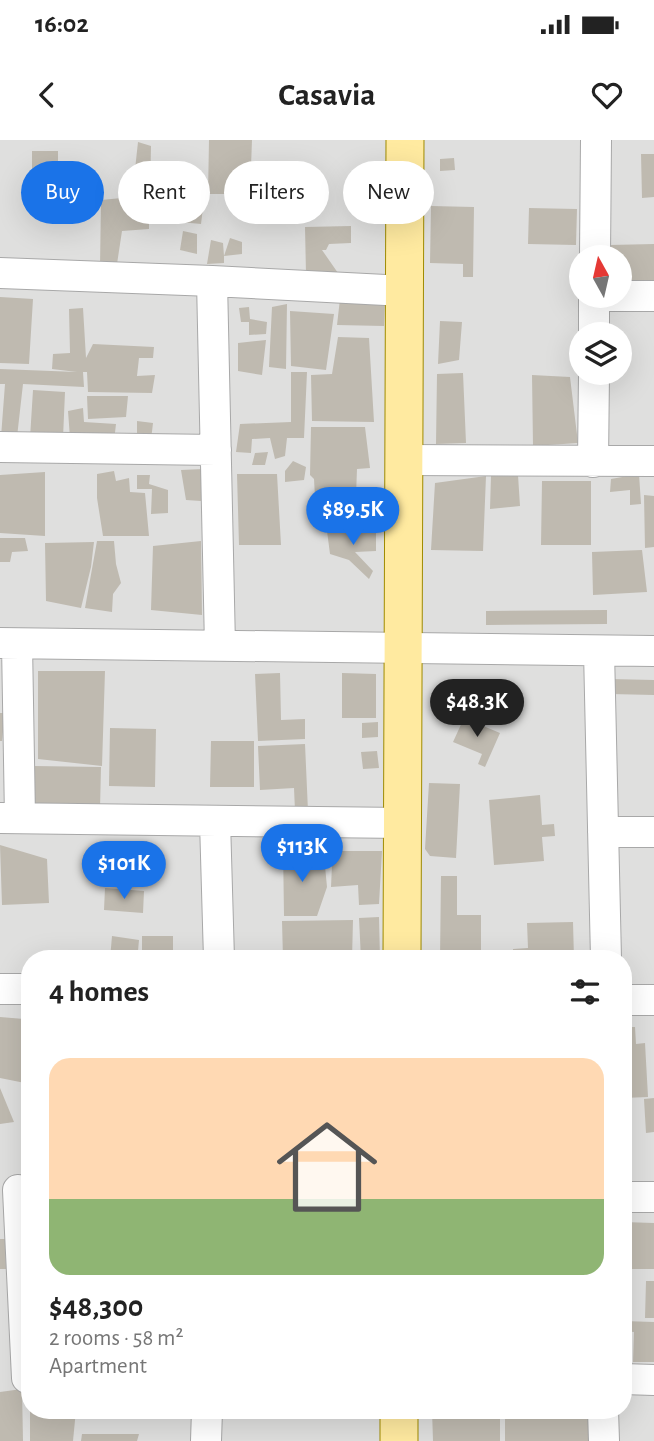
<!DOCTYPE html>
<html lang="en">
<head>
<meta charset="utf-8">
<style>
	body { margin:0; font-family:"Alegreya Sans",sans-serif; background:#f6f6f6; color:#222; height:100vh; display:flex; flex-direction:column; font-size:26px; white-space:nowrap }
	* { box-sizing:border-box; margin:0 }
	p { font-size:23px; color:#767676 }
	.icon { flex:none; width:38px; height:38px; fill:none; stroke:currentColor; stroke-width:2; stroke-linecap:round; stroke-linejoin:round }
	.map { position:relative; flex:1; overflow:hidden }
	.details { position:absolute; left:21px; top:810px; width:611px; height:469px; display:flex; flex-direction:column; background:#fff; border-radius:28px; box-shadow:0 7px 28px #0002 }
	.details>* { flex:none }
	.guide { position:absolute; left:21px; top:21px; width:612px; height:63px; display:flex; gap:14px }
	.needle { width:46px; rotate:352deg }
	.buttons { position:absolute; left:569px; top:105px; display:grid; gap:14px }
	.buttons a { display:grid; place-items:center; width:63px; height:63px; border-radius:50%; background:#fff; box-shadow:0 7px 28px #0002; font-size:35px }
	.price { position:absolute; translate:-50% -60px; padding:0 16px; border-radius:24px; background:#1a73e8; color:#fff; font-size:23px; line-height:46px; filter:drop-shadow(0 2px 4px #0008) }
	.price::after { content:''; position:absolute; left:50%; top:42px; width:21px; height:16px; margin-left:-10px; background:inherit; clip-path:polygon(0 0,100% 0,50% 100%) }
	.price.selected { background:#222; color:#fff }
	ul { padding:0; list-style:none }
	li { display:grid; align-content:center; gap:14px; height:371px; padding:0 28px }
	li+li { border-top:2px solid #e0e0e0 }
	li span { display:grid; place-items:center; height:217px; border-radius:21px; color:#555 }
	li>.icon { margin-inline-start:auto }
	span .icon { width:126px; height:126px; fill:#fffc; stroke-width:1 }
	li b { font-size:30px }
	h2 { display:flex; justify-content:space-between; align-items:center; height:84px; padding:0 28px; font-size:30px }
	.pill { padding:0 24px; border-radius:32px; background:#fff; box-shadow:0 7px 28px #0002; font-size:24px; line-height:63px }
	.pill.selected { background:#1a73e8; color:#fff }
	.status { display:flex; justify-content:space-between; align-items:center; height:49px; padding:0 35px; background:#fff; direction:ltr }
	.status svg { height:19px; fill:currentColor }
	header { display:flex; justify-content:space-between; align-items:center; height:91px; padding:0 28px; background:#fff; font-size:32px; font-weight:700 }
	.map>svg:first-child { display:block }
	.residential { fill:#dfdfde; fill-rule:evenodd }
	.building { fill:#bfbab0 }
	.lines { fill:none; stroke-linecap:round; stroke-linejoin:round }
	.minor-casing { stroke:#a8a8a8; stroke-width:32 }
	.major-casing { stroke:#9f8b00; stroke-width:39 }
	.minor { stroke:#fff; stroke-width:30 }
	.major { stroke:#ffeaa0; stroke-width:37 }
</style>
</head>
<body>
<div class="status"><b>16:02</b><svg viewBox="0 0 49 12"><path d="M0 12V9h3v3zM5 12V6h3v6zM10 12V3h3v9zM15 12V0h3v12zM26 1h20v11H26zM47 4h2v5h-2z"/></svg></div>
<header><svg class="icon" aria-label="back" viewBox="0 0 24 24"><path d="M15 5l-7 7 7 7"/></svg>Casavia<svg class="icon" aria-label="heart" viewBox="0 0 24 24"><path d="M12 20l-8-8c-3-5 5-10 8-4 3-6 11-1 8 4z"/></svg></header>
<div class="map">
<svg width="654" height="1301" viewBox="0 0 654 1301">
	<rect width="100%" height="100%" fill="#f2f1e8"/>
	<path class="residential" d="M0,0H654V1301H0ZM581,117H620V156H581ZM581,194H620V233H581ZM30,819H623V1270H30Z"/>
	<path class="building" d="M209,0H252L250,54H208Z
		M138,2L151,6L150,55L204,60L201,84L149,79V89L122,91L117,124L100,127L101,60L132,57Z
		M32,11H58V39H32Z
		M641,14H654V57L642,58Z
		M454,18L455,30L440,31V19Z
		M431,66L474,67L473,137H463V124L430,123Z
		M529,68L577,69L576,105L528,104Z
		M351,86V103L329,104L326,110H322L338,133L306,134L305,87Z
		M183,91L197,94V114L180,110Z
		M230,98L242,102V114L224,116V123L207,124L211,100L223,103L224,116Z
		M654,104V150H620V117H610V105Z
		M0,157L33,159L29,224L0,223Z
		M340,159L385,160L384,186L337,185Z
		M287,164L286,229L269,227L272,167Z
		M249,167L250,179L267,182L266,194L249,195V182H241L239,168Z
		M83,168L86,218L93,204L154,207L153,218H139L137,236L155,235L152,253L88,252L87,232H83L84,247L23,244L17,297H1L5,244H0V229L77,232L52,229L53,214L70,213L69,169Z
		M290,171L334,174L326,230L291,226Z
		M440,181L462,182L459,220L438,224Z
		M338,197L369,198L374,282L312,281L311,235L332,234Z
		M266,200L262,235L238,231V203Z
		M291,232H307L304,298H287L285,316L275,319L270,298L252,299L251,313L236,312L240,284L291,282Z
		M463,233L466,303L436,304L437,234Z
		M532,235L570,237L578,303L533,306Z
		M33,250L65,252L63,298H30Z
		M87,256H128L126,277L88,279Z
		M83,268L84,282L116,284L114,301L70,298L68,271Z
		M137,281L153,283L151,300L137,299Z
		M311,287H365L370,328L357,329L356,356L315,357L314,339L310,335Z
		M268,312L265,325H252L255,313Z
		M293,321L306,327L304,340L285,342V331Z
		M203,329L201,361L186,360L181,330Z
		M114,331L116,341L129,338L130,352L145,353L149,396H103L97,358V334Z
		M45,332V396L0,393V335Z
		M237,334H277L281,405H239Z
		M639,334L641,364L630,365V350L610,352L611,339Z
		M137,335H150L149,344L168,350V373L151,374L152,349H137Z
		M518,335L520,366L490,369L491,336Z
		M486,336L483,411L431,410L435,343Z
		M542,341H591V405H541Z
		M644,355L654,356V407L645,408Z
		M376,390V411L355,412L373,431L369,439L349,420L330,414L327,391Z
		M0,398H25L28,411L12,412L10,422H0Z
		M97,401H114L116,424L121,443L113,454L112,472L85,468Z
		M201,401L202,475L151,470L153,406Z
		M94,402L91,427L81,468L46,461L45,403Z
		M642,410L647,452L593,455L592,412Z
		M607,470V484L486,485V471Z
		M38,531H105L102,626L38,619Z
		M280,533L281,580L305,579V599L258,601L255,534Z
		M342,533L376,534V578H342Z
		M610,539L654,540V555L610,554Z
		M0,573H5L2,601H0Z
		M464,578L500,593L485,627L478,624L482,614L453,602Z
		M378,582V597L362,598V583Z
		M110,588L156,589L155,647L109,646Z
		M211,601H254V647H210Z
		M305,604L308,671H295L294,648L260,650L258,606Z
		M377,611L379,628L363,629L361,612Z
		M34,626L101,627L100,669L33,668Z
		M429,643L460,644L456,718L430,716L425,709Z
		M540,655L542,685L554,684L555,696L542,697L544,721L494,725L489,660Z
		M147,701V741L104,742V702Z
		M0,705L47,719L49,763L2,765Z
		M283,706L305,707L303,723L325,726L327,747L317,776H284Z
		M313,711H382L379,764L359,765L358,745L331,747L332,725L311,720Z
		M441,736H457V775H481V819H440Z
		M105,748L144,751L143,773L104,770Z
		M379,777L380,819H361L359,778Z
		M353,780L352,819H283L282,781Z
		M573,782L574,819H513V809L528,808L527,783Z
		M112,796L139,800L138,811L127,810L126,819H110Z
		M142,796H173V819H142Z
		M0,877L24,879L25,943L0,938Z
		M623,887H635L636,904L645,903L648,957L623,958Z
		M0,948L14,982L0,984Z
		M27,956H30V1003L25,1002Z
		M654,958V992L646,993L644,959Z
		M623,1082L654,1083V1129H630L629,1147H623Z
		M0,1099H5L6,1129H0Z
		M646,1141H654V1178H645Z
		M623,1181L654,1182V1222H633L634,1192L623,1191Z
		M22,1249L23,1301H0V1252Z
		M30,1270H76L73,1301H30Z
		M432,1270H500V1301H433Z
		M505,1270L598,1275L597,1301H505Z
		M82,1294H139L137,1301H81Z"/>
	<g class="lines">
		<g class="minor-casing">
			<path id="minor" d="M595,117L596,0
				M0,133L212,141L220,506
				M212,141L405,151
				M594,156H654
				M594,194V156
				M0,307L216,310
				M405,320L654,321
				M593,322L594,233
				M0,503L654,511
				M17,504L20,678
				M599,511L606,819
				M0,678L403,683
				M215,681L219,819
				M603,692H654
				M0,849H30
				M623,860H654
				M18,1050L27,1238
				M623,1057H654
				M623,1239L654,1240
				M603,1270L604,1301
				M206,1301L207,1270"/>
		</g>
		<g class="major-casing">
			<path id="major" d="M402,819L405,0
				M399,1301V1270"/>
		</g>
		<use href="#minor" class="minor"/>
		<use href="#major" class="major"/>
	</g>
</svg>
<div class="buttons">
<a><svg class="needle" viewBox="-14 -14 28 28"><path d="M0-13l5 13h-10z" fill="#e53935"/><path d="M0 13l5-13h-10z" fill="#767676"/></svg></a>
<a><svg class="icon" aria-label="layers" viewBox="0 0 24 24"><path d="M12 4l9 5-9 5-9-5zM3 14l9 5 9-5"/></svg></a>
</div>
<b class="price" style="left:353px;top:407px">$89.5K</b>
<b class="price selected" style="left:477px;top:599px">$48.3K</b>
<b class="price" style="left:302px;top:744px">$113K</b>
<b class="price" style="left:124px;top:761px">$101K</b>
<div class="guide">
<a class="pill selected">Buy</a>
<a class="pill">Rent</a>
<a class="pill">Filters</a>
<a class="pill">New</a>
</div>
<section class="details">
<h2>4 homes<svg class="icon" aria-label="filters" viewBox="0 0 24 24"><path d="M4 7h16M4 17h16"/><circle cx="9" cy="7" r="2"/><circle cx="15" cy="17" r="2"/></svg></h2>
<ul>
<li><span style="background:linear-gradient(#ffd9b3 65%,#8fb573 0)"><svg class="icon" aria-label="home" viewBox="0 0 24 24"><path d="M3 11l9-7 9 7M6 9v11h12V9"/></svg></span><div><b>$48,300</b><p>2 rooms · 58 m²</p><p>Apartment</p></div></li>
</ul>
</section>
</div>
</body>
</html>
